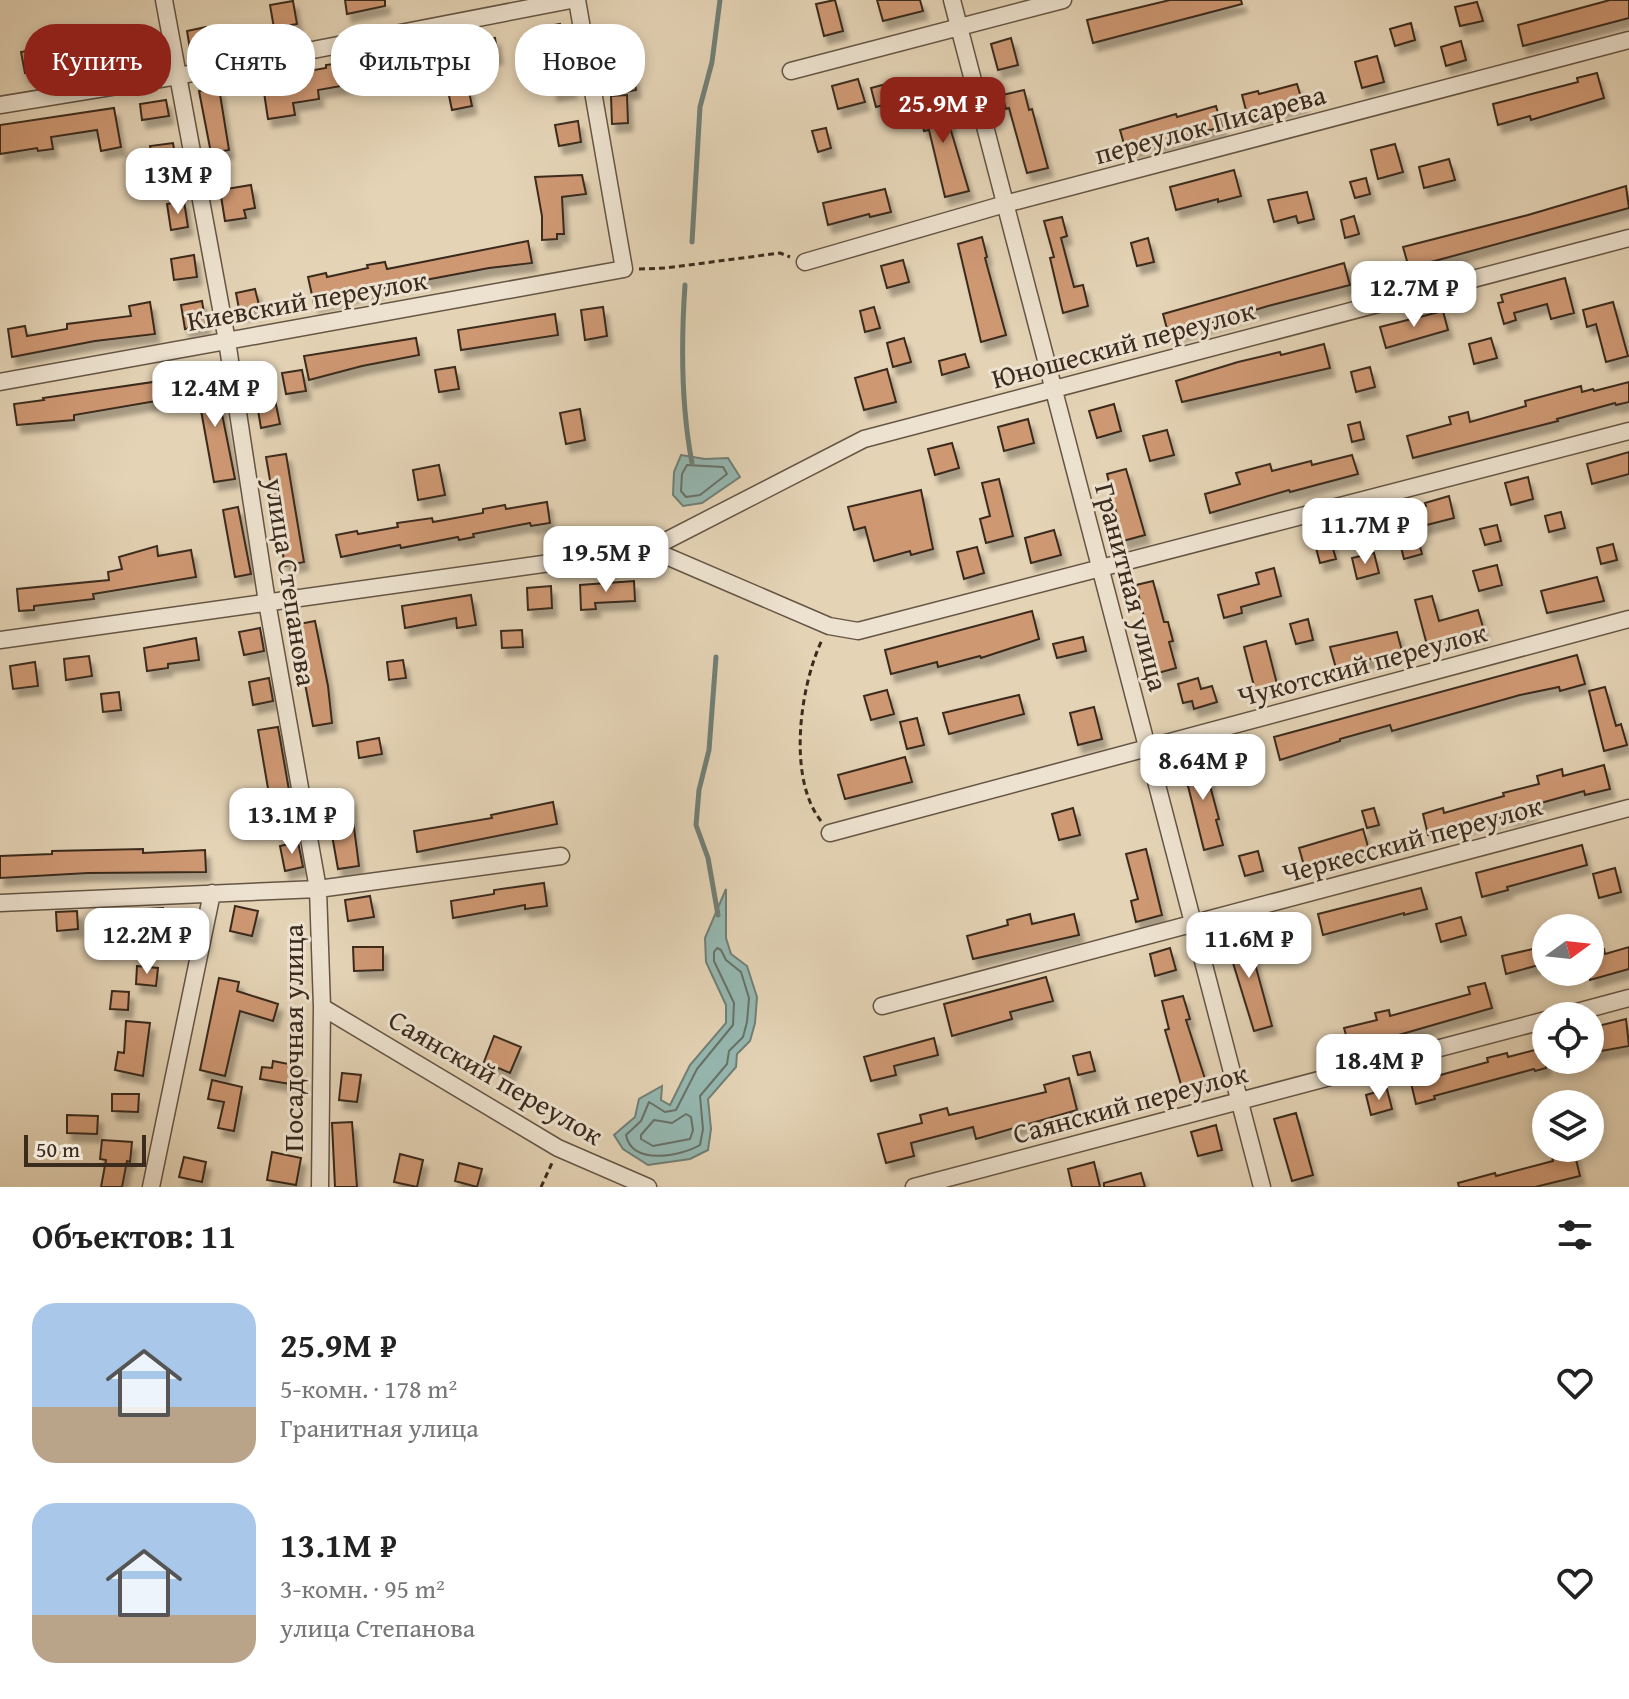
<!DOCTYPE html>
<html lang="ru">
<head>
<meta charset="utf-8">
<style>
	body { margin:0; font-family:"Gentium Book Plus",serif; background:#f6f6f6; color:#222; height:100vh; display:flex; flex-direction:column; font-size:30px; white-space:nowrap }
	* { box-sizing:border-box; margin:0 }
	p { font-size:26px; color:#767676 }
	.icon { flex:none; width:44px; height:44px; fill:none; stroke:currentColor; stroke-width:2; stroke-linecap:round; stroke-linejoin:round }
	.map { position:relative; height:1187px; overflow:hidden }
	.drawer { display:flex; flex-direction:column; background:#fff; flex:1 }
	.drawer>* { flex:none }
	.top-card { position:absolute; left:24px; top:24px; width:800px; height:72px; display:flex; gap:16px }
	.needle { width:52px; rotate:75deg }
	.tools { position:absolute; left:1532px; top:914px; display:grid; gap:16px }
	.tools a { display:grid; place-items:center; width:72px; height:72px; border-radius:50%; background:#fff; box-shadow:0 4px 12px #0003; font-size:40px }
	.scale { position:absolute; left:24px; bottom:20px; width:122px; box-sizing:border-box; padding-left:8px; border:4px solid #3b2b1e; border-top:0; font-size:22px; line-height:28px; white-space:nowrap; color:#3b2b1e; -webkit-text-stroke:6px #ede2cf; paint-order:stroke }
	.price { position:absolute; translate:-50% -68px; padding:0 18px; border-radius:16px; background:#fff; color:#222; font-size:26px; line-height:52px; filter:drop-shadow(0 2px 4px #0008) }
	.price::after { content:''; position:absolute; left:50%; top:48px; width:24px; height:18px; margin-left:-12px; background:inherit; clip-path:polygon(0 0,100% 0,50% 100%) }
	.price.active { background:#8f2418; color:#fff }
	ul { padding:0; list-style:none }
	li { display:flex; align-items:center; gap:24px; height:200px; padding:0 32px }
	li span { display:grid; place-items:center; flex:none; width:224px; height:160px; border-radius:24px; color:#555 }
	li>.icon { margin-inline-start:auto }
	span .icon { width:96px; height:96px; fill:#fffc; stroke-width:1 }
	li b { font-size:34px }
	h2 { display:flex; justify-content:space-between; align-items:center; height:96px; padding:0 32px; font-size:34px }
	.chip { padding:0 28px; border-radius:32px; background:#fff; box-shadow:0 4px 12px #0003; font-size:28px; line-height:72px }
	.chip.active { background:#8f2418; color:#fff }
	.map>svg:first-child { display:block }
	.water { fill:#95b7b0; stroke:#717f76; stroke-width:2 }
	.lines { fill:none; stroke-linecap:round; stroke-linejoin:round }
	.shore { stroke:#687167; stroke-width:2 }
	.stream { stroke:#717f76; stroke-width:5 }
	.building { fill:#ce9873; stroke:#3b2b1e; stroke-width:2; filter:url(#shadow) }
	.minor-casing { stroke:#655544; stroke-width:19 }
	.path { stroke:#3b2b1e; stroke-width:3; stroke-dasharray:6 4; stroke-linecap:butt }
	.minor { stroke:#ede2cf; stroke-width:16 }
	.labels { text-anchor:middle; stroke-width:6; stroke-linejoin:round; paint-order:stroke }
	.street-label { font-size:28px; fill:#3b2b1e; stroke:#ede2cf }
</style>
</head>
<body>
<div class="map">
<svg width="1629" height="1187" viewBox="0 0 1629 1187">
	<defs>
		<filter id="shadow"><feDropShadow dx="4.5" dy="8" stdDeviation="2" flood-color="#0004"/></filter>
	</defs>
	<rect width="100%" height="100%" fill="#e4d3b5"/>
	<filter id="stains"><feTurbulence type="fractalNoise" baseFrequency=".0025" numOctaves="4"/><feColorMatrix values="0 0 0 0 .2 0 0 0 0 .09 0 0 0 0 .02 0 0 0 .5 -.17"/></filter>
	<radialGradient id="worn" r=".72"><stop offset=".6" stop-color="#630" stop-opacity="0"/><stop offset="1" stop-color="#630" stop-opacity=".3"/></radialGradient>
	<path class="water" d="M681,455L705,459L728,458L740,477L702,503L683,506L673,495L674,472Z
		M726,889V938L731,954L747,966L757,997L755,1023L750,1041L737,1054L736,1067L708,1099L711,1129L708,1150L690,1159L648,1165L623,1149L614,1135L635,1117L639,1099L662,1086L661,1100L670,1105L690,1065L726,1023V1005L706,962L705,938Z"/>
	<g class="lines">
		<path class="shore" d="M687,465L723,467L727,474L700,495L686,497L681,491L682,474Z
			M717,948L721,950L726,960L741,972L749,998L747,1022L743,1037L729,1051L727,1064L700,1096L703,1129L700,1145C681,1156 632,1166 626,1135L641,1121L649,1102L665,1112L676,1110L697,1069L733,1025L734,1003L714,961V952Z
			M686,1114L691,1117L693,1130L690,1139L653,1146L641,1139V1135L654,1120L672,1123Z"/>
		<path class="stream" d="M692,242L700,107L712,62L720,0
			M685,285C681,343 681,405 692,463
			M716,657L709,750L699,790L696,825L708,858L718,915"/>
	</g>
	<path class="building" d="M345,0H385V6L347,14Z
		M835,0L843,31L824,36L816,4Z
		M877,0H920L923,11L883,21Z
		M1170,0H1241L1242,4L1093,43L1087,20Z
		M1610,0H1629V18L1523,46L1518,25Z
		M293,1L297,24L274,28L270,5Z
		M1477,2L1483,21L1460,26L1455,7Z
		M1411,23L1415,40L1395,46L1390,29Z
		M560,24L564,43L542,47L538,28Z
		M206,27L209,46L190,49L187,31Z
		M152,30L157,56L137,59L132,33Z
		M77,36L83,63L25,73L21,52L55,46L54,40Z
		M495,38L498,56L477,60L474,42Z
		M1011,38L1018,65L998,70L991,44Z
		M1461,41L1466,60L1446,66L1441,47Z
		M432,49L435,69L375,76V80L318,90L319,99L293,103L295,115L268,119L262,79L326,68V65Z
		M1377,56L1384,82L1362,88L1355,62Z
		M632,65L636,90L620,93L616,68Z
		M568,69L572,90L553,93L550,73Z
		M1597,73L1604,98L1531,120L1530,116L1498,125L1493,104L1578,82L1577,78Z
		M466,77L472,106L452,110L446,81Z
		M909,78L914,97L876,107L871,88Z
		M858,79L865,102L838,109L832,86Z
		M1297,84L1303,104L1248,118L1242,95L1258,91L1259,94Z
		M219,88L229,150L211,153L199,91Z
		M1024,90L1029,110L1032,109L1048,168L1027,173L1009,108L1006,109L1002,95Z
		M627,95L628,123L612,124L611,96Z
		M944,96L951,124H949L969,191L945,197L929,130L924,131L917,103Z
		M166,100L169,116L142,120L140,104Z
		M1216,106L1222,127L1126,151L1120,130L1176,114L1177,117Z
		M114,108L121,147L101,151L97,130L51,137L53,149L38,151L37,148L0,154V125Z
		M578,121L581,142L559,146L555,125Z
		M826,128L831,148L818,152L812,131Z
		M173,143L177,167L154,171L150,146Z
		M1395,144L1403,172L1378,179L1371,150Z
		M1449,159L1455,180L1424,188L1419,167Z
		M1234,170L1241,196L1218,202V199L1176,210L1170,187Z
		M582,175L586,194L562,197L564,234H557V239L542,240V216L535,177Z
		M1366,178L1370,194L1355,198L1350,182Z
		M251,185L255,208L244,210L246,218L225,221L220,190Z
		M1626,186L1629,208L1409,268L1403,247L1528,215Z
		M885,189L891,212L870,217L869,214L828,225L823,203Z
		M1307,192L1314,219L1298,223L1296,216L1274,222L1268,200Z
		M184,201L188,227L171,230L167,204Z
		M1354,216L1359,234L1345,238L1341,220Z
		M1062,217L1067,236L1061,238L1074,287L1083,285L1088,306L1063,313L1050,258L1054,257L1044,221Z
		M982,237L987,257L985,258L1006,335L981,342L958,244Z
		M1148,238L1154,262L1137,266L1131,243Z
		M528,241L532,263L489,268L372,290L314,304L308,277L326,273L327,277L368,268L367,265L385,262L387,269Z
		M194,255L197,277L174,280L171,259Z
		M903,260L909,282L887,288L881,266Z
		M1344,263L1350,285L1268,306L1169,336L1163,314Z
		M1565,278L1574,313L1551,319L1547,304L1514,313L1516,320L1504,324L1498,303L1503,302L1501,295Z
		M255,289L260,309L240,314L236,293Z
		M202,301L206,326L185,329L181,305Z
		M150,302L155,334L95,341L12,357L8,329L25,326L27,336L67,329V324L131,316L129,306Z
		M1613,302L1628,356L1606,362L1596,324L1587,327L1583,310Z
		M603,307L607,336L585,340L581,310Z
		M874,307L880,328L865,332L860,311Z
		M1443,311L1448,330L1386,348L1380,327Z
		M555,314L558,335L461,350L458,330Z
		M416,338L419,355L362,366L309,380L304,356Z
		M904,338L911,362L893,367L887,343Z
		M1491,338L1497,358L1474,364L1469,344Z
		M1324,344L1330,368L1182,402L1176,381L1238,362L1280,352L1281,355Z
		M965,354L969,367L942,375L939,361Z
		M455,367L459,389L439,392L435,370Z
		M1370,367L1375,387L1356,392L1351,372Z
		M887,369L896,402L864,410L855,378Z
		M302,370L306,391L286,394L282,373Z
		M214,374L235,479L214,482L195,377Z
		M160,381L162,400L74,415V420L17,425L14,404L44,400L43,398Z
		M1629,382V402L1616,405L1615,403L1557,419L1558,421L1413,458L1407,436L1451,424L1449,417L1468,412L1470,422L1526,406L1525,401L1581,386L1582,392L1593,389L1594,391Z
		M275,400L280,424L261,428L257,404Z
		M1114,404L1121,431L1097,438L1089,411Z
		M580,409L585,440L566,444L560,413Z
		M1028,419L1034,443L1004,451L998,427Z
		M1360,422L1364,439L1352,442L1348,425Z
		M1167,430L1174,455L1150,461L1143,436Z
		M952,443L959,468L935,475L928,449Z
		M1629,452V474L1592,484L1587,464Z
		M286,454L304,562L285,566L266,457Z
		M1352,455L1358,474L1290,492L1289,490L1210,513L1205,494L1240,484L1236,473L1270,464L1272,471L1311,461L1312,465Z
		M439,465L445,495L418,500L413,470Z
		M1126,469L1145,535L1123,541L1107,474Z
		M1528,477L1533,499L1511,505L1505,483Z
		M999,479L1013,536L986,543L980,519L990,516L982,483Z
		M921,490L933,549L911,555L910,551L874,561L865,527L854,530L848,507Z
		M1449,496L1454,518L1415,528L1422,554L1404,559L1393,515L1426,506L1425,503Z
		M547,502L550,523L531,526L530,523L473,534L474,537L459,540L458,537L401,548L400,545L341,557L336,535L357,531L358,534L398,527L397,523L432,518L433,522L483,513V509L505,505L506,509Z
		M238,507L251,574L235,577L223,510Z
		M1561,512L1565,528L1549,532L1545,516Z
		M1497,525L1501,541L1485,545L1480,529Z
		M1327,529L1336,559L1320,563L1312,533Z
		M1054,530L1061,555L1031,563L1025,538Z
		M1613,544L1617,560L1601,564L1597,548Z
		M157,546L158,556L191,550L196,577L93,594L94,599L34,606V610L19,611L17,589L109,580L108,572L122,569L119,557Z
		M977,547L984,573L964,579L957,552Z
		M1374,553L1379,573L1357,579L1352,558Z
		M1497,565L1502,585L1479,591L1473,571Z
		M1274,568L1281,596L1241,607L1242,613L1224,618L1218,595L1259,584L1256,573Z
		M1597,577L1604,601L1547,613L1541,591Z
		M634,581L635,601L595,603L596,609L581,610L580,585Z
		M1153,581L1164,622H1168L1173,641L1169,642L1176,668L1158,673L1136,585Z
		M551,586L552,608L528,610L527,588Z
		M471,595L476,625L457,628L456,618L405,628L402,606Z
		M1432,596L1439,621L1478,610L1485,634L1464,639L1463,636L1427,645L1415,600Z
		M1032,611L1039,639L981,658L980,656L938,667L937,662L891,674L885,650Z
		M1308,619L1313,640L1296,644L1290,624Z
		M315,621L328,686L332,723L313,726L294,625Z
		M260,628L264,651L244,655L239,632Z
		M522,630L523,647L502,648L501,631Z
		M1397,632L1402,651L1336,668L1330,647Z
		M1083,637L1086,651L1057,658L1053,644Z
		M196,638L199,660L168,664V668L147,671L144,648Z
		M1266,641L1277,684L1255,690L1244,647Z
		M1577,655L1585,684L1560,691L1559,687L1520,695L1392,731L1390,725L1340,739V741L1280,760L1274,737Z
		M89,656L92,676L66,680L64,659Z
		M403,660L406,678L389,680L387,662Z
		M35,662L38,686L13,689L10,666Z
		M269,678L273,701L253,705L249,682Z
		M1198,678L1201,689L1212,686L1217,702L1194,709L1192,701L1183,703L1178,684Z
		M1605,687L1616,726L1621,724L1627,745L1604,751L1589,691Z
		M887,690L894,714L871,720L864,696Z
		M119,692L121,710L103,712L101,694Z
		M1019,695L1024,714L949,734L943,713Z
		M1094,707L1102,739L1078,745L1070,713Z
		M917,718L924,745L907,749L900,722Z
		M278,727L290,796L270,800L258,730Z
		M379,738L382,754L359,758L357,742Z
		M1202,756L1219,819L1216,820L1223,845L1204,850L1182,762Z
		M905,757L912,782L845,799L838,775Z
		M1604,765L1610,789L1585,795L1584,791L1530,806L1532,812L1510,818L1509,816L1468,826V824L1428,835L1423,814L1443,808L1444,813L1504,796L1503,793L1539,784L1537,776L1562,769L1563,776Z
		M350,797L359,866L338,869L326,801Z
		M553,802L557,824L417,852L414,831L492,818L491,815Z
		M1073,808L1080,835L1059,840L1052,814Z
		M1374,808L1379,825L1367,828L1362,811Z
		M1363,829L1369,850L1305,869L1299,848Z
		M298,842L303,867L285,871L280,846Z
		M1582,845L1587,865L1507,887L1508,890L1482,897L1476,873Z
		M143,849V853L205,850L206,872L88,873L0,878V856L52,854V851Z
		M1146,849L1162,915L1136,922L1131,901L1138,899L1126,854Z
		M1258,851L1263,871L1245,876L1239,856Z
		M1615,868L1621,892L1599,898L1593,874Z
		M544,883L547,906L525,909V905L453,918L451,901L494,894V890Z
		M1421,888L1427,909L1404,915V913L1323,935L1318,914Z
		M370,896L374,917L348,921L345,900Z
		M235,906L258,911L252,936L230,931Z
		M163,908L165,931L148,932L147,909Z
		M77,911L78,929L57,931L56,912Z
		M1030,914L1032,924L1074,914L1079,935L973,959L967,936L1008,925L1007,920Z
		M1461,917L1466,935L1441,942L1436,924Z
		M1246,931L1272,1026L1254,1031L1225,937Z
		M1546,946V963L1506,974L1502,956Z
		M353,947H383V970L354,971Z
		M1629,947V969L1590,980V953L1604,949L1605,954Z
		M1170,948L1176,970L1155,976L1150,954Z
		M137,966L158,968L156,986L136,984Z
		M1046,977L1053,1001L1010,1012L1012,1019L952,1036L944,1004Z
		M219,978L239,982L237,991L278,1004L273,1021L240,1011L225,1076L200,1070Z
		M1485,983L1492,1008L1350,1049L1344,1028L1377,1020L1375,1013L1389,1010L1390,1016L1470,994L1468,987Z
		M112,991L129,992L128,1010L110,1009Z
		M1183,996L1190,1019L1186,1020L1206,1082L1182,1088L1165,1030L1169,1029L1162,1001Z
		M1626,1019L1629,1046L1590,1053V1028Z
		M126,1021L150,1023L143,1076L115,1070L118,1052L124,1053Z
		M494,1036L521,1047L510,1073L484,1062Z
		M934,1038L938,1055L894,1066L896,1075L871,1081L864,1057Z
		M1546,1047V1068L1535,1071L1534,1069L1434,1096L1435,1099L1416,1104L1411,1083L1488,1062L1487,1058L1507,1053L1508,1057Z
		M1090,1052L1095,1071L1078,1075L1073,1056Z
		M273,1061L299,1066L296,1085L260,1079L262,1067L272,1068Z
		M342,1073L361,1075L357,1102L339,1100Z
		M1069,1078L1077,1110L976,1139L973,1127L911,1143L914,1156L886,1163L878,1134L922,1123L920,1115L947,1108L949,1115L1046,1092L1044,1085Z
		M212,1080L242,1087L234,1131L218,1128L224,1102L208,1099Z
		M1387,1089L1392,1109L1371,1115L1366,1095Z
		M112,1094H139L138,1112L112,1111Z
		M1296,1113L1313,1175L1292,1181L1274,1119Z
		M67,1115L98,1116L97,1134L67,1133Z
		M352,1122L357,1187H335L332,1123Z
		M1216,1125L1222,1150L1198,1156L1191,1132Z
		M102,1140L132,1142L130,1162L127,1161L122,1187H101L106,1160L100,1159Z
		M1574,1151L1580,1176L1535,1187H1459L1458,1183L1495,1173L1496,1176L1553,1161L1552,1156Z
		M272,1152L301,1158L296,1185L267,1180Z
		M400,1154L423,1160L417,1187L394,1182Z
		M184,1157L206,1162L202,1182L179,1177Z
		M1094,1162L1100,1187H1072L1068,1169Z
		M459,1163L482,1169L477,1187L455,1181Z
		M1141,1173L1145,1187H1104V1183Z"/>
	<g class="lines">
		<g class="minor-casing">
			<path id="minor" d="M164,0L227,341L267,602L318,889L322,1007L320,1187
				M952,0L1262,1187
				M791,71L1063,0
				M0,105L178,76L571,0
				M805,262L1005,204L1629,40
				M0,382L624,269L577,0
				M650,549L829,626L858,631L1629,431
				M0,640L650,549L864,439L1629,238
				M830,833L1629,619
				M0,903L318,889L561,856
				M882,1006L1629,808
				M322,1007L558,1148L648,1187
				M1562,1016L1629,998
				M151,1187L212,893
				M914,1187L1546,1020"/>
		</g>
		<path class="path" d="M639,269L666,268L780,253L790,257
			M821,821C787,778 800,686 822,640
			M541,1187L552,1163"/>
		<use href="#minor" class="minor"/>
	</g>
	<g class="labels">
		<g class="street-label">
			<text transform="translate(1210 124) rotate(-15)" y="10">переулок Писарева</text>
			<text transform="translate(307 300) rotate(-10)" y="10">Киевский переулок</text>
			<text transform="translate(1123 344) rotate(-15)" y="10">Юношеский переулок</text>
			<text transform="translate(291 582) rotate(81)" y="10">улица Степанова</text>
			<text transform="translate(1132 587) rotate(75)" y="10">Гранитная улица</text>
			<text transform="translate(1362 664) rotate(-15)" y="10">Чукотский переулок</text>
			<text transform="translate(1412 839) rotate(-15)" y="10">Черкесский переулок</text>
			<text transform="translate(293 1038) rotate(-90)" y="10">Посадочная улица</text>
			<text transform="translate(496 1077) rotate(30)" y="10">Саянский переулок</text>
			<text transform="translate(1130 1103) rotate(-15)" y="10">Саянский переулок</text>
		</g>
	</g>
	<rect width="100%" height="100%" filter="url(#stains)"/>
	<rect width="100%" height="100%" fill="url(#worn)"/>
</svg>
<div class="tools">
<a><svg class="needle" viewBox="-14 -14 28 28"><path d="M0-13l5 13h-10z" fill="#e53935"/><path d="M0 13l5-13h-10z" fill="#767676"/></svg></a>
<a><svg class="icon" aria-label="locate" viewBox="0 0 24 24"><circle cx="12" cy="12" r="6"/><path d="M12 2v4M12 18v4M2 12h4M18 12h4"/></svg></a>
<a><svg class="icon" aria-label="layers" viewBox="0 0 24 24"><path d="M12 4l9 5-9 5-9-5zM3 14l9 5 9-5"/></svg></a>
</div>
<div class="scale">50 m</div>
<b class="price active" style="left:943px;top:145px">25.9M ₽</b>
<b class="price" style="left:178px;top:216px">13M ₽</b>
<b class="price" style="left:1414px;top:329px">12.7M ₽</b>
<b class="price" style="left:215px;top:429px">12.4M ₽</b>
<b class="price" style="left:1365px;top:566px">11.7M ₽</b>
<b class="price" style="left:606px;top:594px">19.5M ₽</b>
<b class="price" style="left:1203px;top:802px">8.64M ₽</b>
<b class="price" style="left:292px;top:856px">13.1M ₽</b>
<b class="price" style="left:147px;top:976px">12.2M ₽</b>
<b class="price" style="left:1249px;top:980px">11.6M ₽</b>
<b class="price" style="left:1379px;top:1102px">18.4M ₽</b>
<div class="top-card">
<a class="chip active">Купить</a>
<a class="chip">Снять</a>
<a class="chip">Фильтры</a>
<a class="chip">Новое</a>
</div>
</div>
<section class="drawer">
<h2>Объектов: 11<svg class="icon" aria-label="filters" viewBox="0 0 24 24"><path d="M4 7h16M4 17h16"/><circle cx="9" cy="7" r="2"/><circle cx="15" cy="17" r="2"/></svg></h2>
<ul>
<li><span style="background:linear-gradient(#a9c7e8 65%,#b9a48a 0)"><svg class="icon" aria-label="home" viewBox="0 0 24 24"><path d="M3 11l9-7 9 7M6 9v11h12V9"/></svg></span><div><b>25.9M ₽</b><p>5-комн. · 178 m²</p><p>Гранитная улица</p></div><svg class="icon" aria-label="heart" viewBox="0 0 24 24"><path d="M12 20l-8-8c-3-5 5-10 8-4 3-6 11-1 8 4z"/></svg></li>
<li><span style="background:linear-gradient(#a9c7e8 70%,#b9a48a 0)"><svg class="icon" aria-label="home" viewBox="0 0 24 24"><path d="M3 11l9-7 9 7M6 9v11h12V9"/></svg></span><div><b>13.1M ₽</b><p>3-комн. · 95 m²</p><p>улица Степанова</p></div><svg class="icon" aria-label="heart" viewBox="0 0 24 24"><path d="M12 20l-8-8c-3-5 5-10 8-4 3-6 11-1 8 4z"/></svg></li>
</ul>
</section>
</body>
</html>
